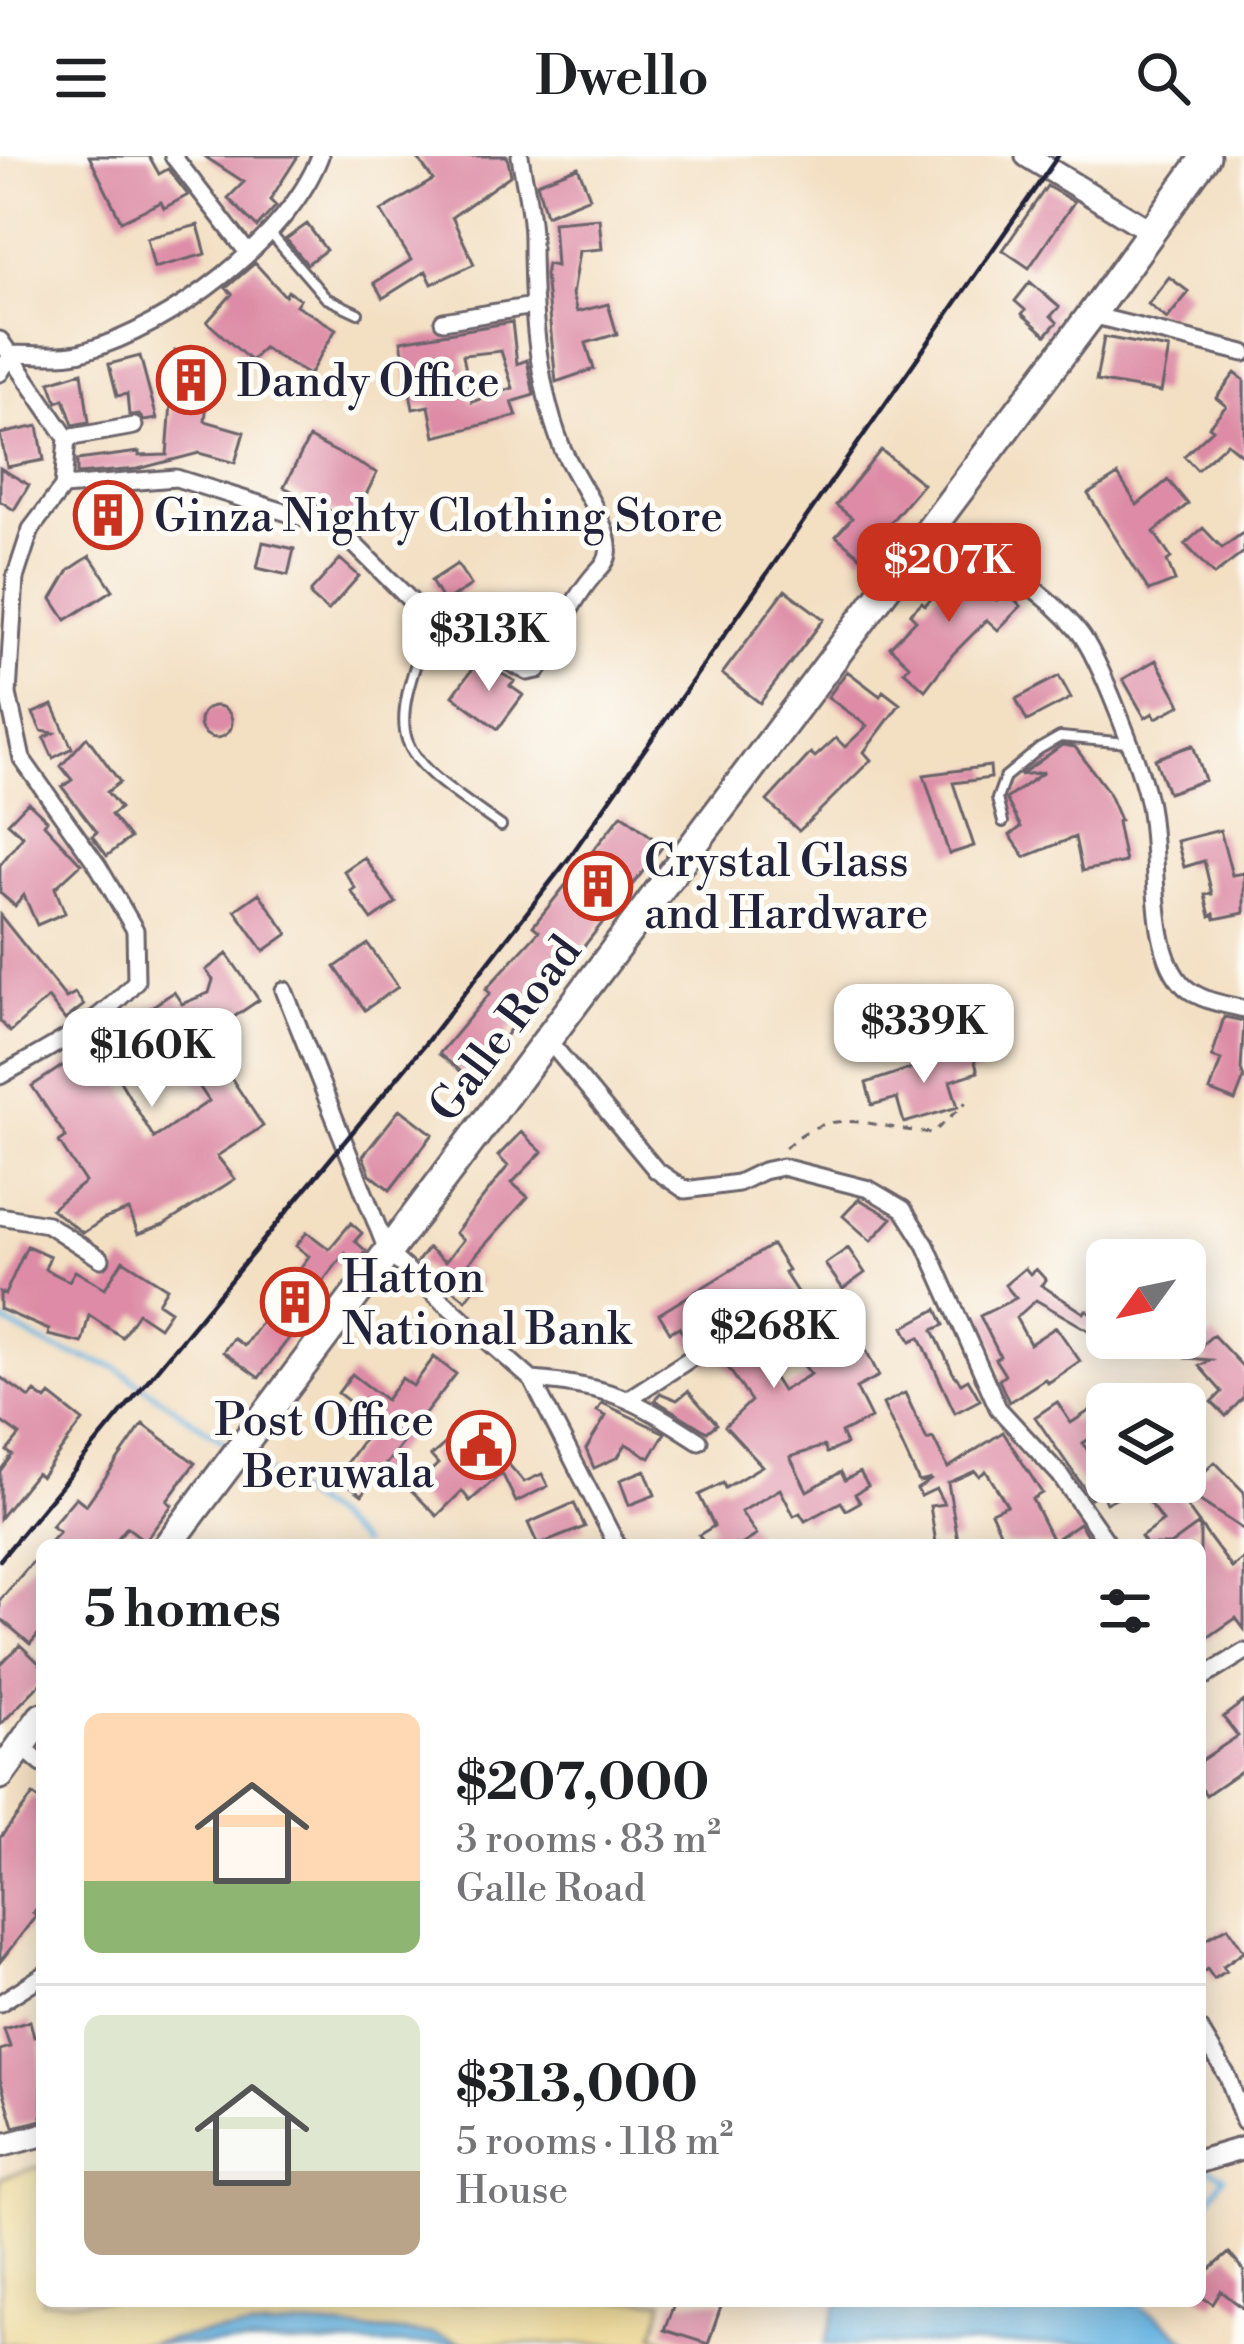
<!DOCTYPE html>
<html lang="en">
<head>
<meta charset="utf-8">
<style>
	body { margin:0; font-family:"Libre Bodoni",serif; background:#f2f2f2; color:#202124; height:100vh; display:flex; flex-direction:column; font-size:45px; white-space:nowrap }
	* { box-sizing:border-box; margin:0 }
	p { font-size:39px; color:#757577 }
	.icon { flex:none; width:66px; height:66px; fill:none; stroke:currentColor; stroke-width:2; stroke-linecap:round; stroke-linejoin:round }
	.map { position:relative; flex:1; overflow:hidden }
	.panel { position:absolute; left:36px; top:1383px; width:1170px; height:768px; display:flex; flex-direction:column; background:#fff; border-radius:18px; box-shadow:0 6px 30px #0003 }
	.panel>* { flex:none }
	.needle { width:78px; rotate:237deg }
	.fabs { position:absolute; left:1086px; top:1083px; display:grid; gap:24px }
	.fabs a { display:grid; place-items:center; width:120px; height:120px; border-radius:18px; background:#fff; box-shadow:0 6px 30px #0003; font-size:60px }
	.price { position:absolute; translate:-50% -102px; padding:0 27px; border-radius:24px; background:#fff; color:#222; font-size:39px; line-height:78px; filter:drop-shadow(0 3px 6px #0008) }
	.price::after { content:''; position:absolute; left:50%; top:72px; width:36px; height:27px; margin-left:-18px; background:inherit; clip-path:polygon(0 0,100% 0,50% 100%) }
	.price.active { background:#c8321e; color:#fff }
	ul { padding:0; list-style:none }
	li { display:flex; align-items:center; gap:36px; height:300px; padding:0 48px }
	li+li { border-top:3px solid #e0e0e0 }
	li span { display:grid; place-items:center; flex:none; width:336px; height:240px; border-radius:18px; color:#555 }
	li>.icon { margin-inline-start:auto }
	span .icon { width:144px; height:144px; fill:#fffc; stroke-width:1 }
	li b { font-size:51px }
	h2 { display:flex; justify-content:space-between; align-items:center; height:144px; padding:0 48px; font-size:51px }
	header { display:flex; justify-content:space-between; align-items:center; height:156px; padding:0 48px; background:#fff; font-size:54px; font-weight:600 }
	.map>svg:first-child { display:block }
	.sand { fill:#eeda9e; stroke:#887e6c; stroke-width:3 }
	.water { fill:#69b6e3; stroke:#466c8f; stroke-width:3 }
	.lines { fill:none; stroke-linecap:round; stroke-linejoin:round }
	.stream { stroke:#69b6e3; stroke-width:4.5 }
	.building { fill:#dd8ba6; fill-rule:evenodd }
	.lane-casing { stroke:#6b646a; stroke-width:14 }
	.street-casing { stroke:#6b646a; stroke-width:21 }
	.secondary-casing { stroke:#6b646a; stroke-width:27 }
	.highway-casing { stroke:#6b646a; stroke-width:33 }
	.path { stroke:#6b646a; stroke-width:3; stroke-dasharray:9 9; stroke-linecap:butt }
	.lane { stroke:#fff; stroke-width:8 }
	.street { stroke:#fff; stroke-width:15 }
	.secondary { stroke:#fff; stroke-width:21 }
	.highway { stroke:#fff; stroke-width:27 }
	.rail { stroke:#22223b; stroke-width:4.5 }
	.labels { text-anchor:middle; stroke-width:10; stroke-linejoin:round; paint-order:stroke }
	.poi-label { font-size:45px; fill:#22223b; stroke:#fdfcf7; text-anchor:start }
	.street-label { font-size:45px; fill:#22223b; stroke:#fdfcf7 }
</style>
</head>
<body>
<header><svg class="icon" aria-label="menu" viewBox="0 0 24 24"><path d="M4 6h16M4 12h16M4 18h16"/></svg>Dwello<svg class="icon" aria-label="search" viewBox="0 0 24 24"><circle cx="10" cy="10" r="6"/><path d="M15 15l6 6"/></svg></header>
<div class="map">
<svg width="1244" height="2188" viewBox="0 0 1244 2188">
	<rect width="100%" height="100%" fill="#fdfcf7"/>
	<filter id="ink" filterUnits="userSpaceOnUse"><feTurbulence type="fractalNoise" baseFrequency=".00833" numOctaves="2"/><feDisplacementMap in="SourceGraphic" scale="24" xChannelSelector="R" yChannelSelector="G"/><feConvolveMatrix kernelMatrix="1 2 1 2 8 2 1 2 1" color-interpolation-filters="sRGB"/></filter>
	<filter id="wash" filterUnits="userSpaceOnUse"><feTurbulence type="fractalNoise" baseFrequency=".004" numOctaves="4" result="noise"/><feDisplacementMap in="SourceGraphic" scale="48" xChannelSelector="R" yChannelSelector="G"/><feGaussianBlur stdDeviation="2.7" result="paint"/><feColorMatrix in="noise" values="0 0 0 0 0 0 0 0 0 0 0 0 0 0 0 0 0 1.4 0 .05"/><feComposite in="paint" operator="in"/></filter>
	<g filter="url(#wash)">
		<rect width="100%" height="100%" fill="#f3dfc2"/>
		<path class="sand" d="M42,2010V2145H664L654,2178L678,2188H467L431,2178L311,2170L209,2177L145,2188H0V2022Z"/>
		<path class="water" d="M839,2145H1128L1156,2159L1192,2188H825Z
			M311,2170L431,2178L467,2188H145L209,2177Z"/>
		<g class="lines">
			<path class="stream" d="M0,1164L52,1192L115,1211L228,1289
				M247,1302L330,1360L362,1389
				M1200,2058L1224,2020L1205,2010
				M1140,2151L1144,2145"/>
		</g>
		<g id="blocks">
			<path class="building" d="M89,0H149L159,18L168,13L188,39L164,52L161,46L121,65Z
				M204,0H298L270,44L276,50L257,71L228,42L244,26Z
				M416,0H507L511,19L452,61L474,108L432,128L426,115L383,142L374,127L411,104L381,55L433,24Z
				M578,11L590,41L546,59L537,27Z
				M1047,30L1074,46L1029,112L1003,94Z
				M599,62L602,93L579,95L572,139L577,156L608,148L617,178L586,187L594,213L556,226L545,119L547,108L556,110L553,66Z
				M307,68L326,94L307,108L286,83Z
				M198,69L206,98L154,112L147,82Z
				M255,107L285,140L288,135L300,143L296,149L336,173L309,219L263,192L251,205L207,166L232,138L226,132Z
				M1169,121L1189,136L1167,163L1148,148Z
				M1030,126L1059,151L1051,160L1057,166L1046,179L1022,158L1025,154L1015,145Z
				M512,166L517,208L527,204L534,239L512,246L517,260L435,281L429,250L413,253L401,185ZM501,195L513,232L472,246L463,199Z
				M1104,181L1169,193L1161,236L1096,225Z
				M175,195L212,199L205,265L244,276L235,307L199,297L138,313L77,318V304L139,296V300L167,299Z
				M140,200L157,263L144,265L139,259H129L127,238L117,240L109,208Z
				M82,216L89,266L73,269L64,243L57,246L50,226Z
				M1235,217L1244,224V301L1227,287L1197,314L1184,300L1213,273L1209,270L1226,250L1216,242Z
				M38,270L44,304L7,311L0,278Z
				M309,282L377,317L352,366L284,331Z
				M881,294L923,328L861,401L836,380L852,362L836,349Z
				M0,312L29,329L14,354L0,345Z
				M1118,319L1137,349L1168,324L1188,348L1154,376L1171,402L1167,405L1175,425L1149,435L1088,338Z
				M128,341L134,357L122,361L125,368L96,379L87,355Z
				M1203,372L1222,392L1244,376V396L1214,419L1185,388Z
				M263,386L294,393L288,419L257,412Z
				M90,400L113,434L66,464L52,443L69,414Z
				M340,403L359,420L328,455L311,440V435Z
				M457,408L471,429L444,447L431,425Z
				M963,410L997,444L1006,435L1021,450L998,474L987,464L953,498L925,534L904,515L909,509L890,491L916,464L910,458L922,446L925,449Z
				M785,434L824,463L760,547L722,518Z
				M1156,504L1181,549L1156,562L1153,557L1145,562L1123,523Z
				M478,505L515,525L510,530L523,539L498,573L453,540Z
				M847,515L880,540L883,535L900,548L864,596L871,604L799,675L767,645L811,597L815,601L836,582L845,591L867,570L828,541Z
				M1059,520L1071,542L1027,565L1016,543Z
				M53,549L72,592L53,602L44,582L54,577L41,575L33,557Z
				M200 566a16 16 0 1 1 32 0a16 16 0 1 1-32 0Z
				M87,581L120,626L107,636L120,652L111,659L130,682L107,700L92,680L97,676L62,631L72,624L61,610Z
				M1062,589L1075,591L1107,634L1120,664L1117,666L1125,706L1082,715L1075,681L1025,701L1010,679L1021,671L1006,643L1044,616L1020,619Z
				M1193,589L1205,624L1168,637L1155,603Z
				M990,610L991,622L953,627L974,690L949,698L924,619Z
				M28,646L47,664L44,668L81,708L55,732L65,757L37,769L24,739L15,750L0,737V709L23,680L8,667Z
				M622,658L663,690L574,803L514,868L473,925L439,898L490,837L486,833L539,775L533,770Z
				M1220,674L1232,719L1244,717V757L1215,763L1214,758L1210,760L1205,739L1212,738L1204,705L1184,711L1177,685Z
				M364,701L396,747L372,764L351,735L355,732L344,715Z
				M259,737L288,778L264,795L235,754Z
				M0,759L66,842L75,837L84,849L65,864L48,842L10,876L0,865Z
				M368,788L398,831L365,854L335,811Z
				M227,798L259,844L204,881L263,970L217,1000L235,1023L164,1069L138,1078L129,1054L104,1063L83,1077L51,1053L85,1026L59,986L66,981L32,930L174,836L182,848L209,837L213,824L206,814ZM166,881L209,945L154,982L114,915Z
				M1224,861L1244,865L1241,914L1244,922L1235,945L1210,935L1221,904L1212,901Z
				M971,893L978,916L950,925L958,951L904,967L897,942L872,949L866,927Z
				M400,953L433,978L390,1034L370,1018L363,1000Z
				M521,976L542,996L512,1027L528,1041L465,1111L481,1124L466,1144L417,1106L428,1092L445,1106L463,1084L455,1077L508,1010L498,1000Z
				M859,1043L892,1062L871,1085L843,1060Z
				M351,1067L362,1077L355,1085L366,1095L357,1108L345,1097L314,1137L320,1141L259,1222L223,1196L233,1182L244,1190L309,1100L296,1090L307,1076L329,1093Z
				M772,1089L788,1114L784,1116L815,1164L797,1176L818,1201L859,1180L879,1220L856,1232L871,1262L841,1277L846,1288L827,1297L824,1290L790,1301L807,1335L841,1316L845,1324L860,1316L868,1330L855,1338L860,1346L846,1354L841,1346L805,1365L800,1357L794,1360L780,1333L741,1356L757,1379L741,1389H705L699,1379L714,1370L699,1339L723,1327L725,1332L762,1310L725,1270L751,1245L720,1200L707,1208L705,1192L690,1189L679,1171L670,1176L659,1158ZM788,1190L811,1218L782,1235L764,1207Z
				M27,1090L50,1100L45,1113L69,1125L75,1115L105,1132L123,1104L167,1132L158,1147L170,1155L159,1171L138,1157L122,1181L89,1159L82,1187L48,1179L49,1174L0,1153V1136L5,1138Z
				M848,1092L865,1117L843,1133L825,1108Z
				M1025,1112L1030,1118L1036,1113L1046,1124L1041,1129L1084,1157L1086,1154L1107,1166V1185L1036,1144L1016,1162L1030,1188L1056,1171L1080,1205L1048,1227L1045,1223L1009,1246L999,1224L1005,1219L995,1203L1000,1200L980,1160L1016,1142L1005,1129Z
				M937,1153L944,1169L933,1174L953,1217L961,1227L968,1223L980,1244L955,1257L920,1181L911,1185L904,1171Z
				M1213,1179L1244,1212V1241L1226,1260L1212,1246L1222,1236L1199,1210L1211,1204L1187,1202Z
				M434,1201L456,1218L362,1339L337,1320L376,1266L338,1237L352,1218L386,1244L402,1222L413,1230Z
				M0,1221L30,1242L35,1236L46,1244L50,1239L83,1265L41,1321L36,1317L0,1362V1315L12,1299L7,1295L20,1279L0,1265Z
				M688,1235L717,1268L707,1276L655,1244L660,1237L677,1244Z
				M905,1237L927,1284L933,1282L948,1312L1003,1276L1042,1337L1032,1343L1053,1385L1079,1367L1094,1389H1006L991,1356L1007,1349L986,1315L979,1320L975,1315L948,1327L958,1384L936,1387L930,1350L944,1348L936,1333L921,1340L917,1333L932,1323L919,1326L883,1248Z
				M1107,1243V1271L1083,1287L1101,1317L1107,1314V1326H1169L1199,1368L1170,1389H1147L1141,1381L1163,1365L1137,1331L1106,1347L1101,1336L1091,1342L1035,1261L1057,1246L1071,1267Z
				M602,1247L665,1277L650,1302L626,1288L618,1301L594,1312L586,1293L606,1260L597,1255Z
				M471,1265L524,1326L542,1318L548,1330L516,1346L502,1317L470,1345L462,1335L437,1360L411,1334L438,1308L431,1300Z
				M143,1268L195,1307L167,1345L172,1349L145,1385L127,1371L112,1389H47L59,1376L51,1370L76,1341L86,1349Z
				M1185,1294L1203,1317L1215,1306L1244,1336V1374L1185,1335Z
				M645,1314L655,1339L629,1349L620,1324Z
				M574,1347L585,1371L538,1389L528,1367Z
				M1200,1369L1232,1412L1244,1402V1473L1236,1462L1200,1487Z
				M42,1395V1474L30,1488L0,1462V1444Z
				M20,1489L42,1510V1526L0,1569V1509Z
				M1244,1545V1613L1206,1639L1200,1630V1605L1238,1580L1223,1561Z
				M33,1639L42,1646V1746L33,1757L36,1760L0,1806V1682Z
				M1228,1771L1244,1795L1223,1810L1226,1815L1214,1823L1207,1813L1200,1818V1786Z
				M30,1865L34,1881L42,1879V1964L14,1971L0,1923V1894L10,1891L4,1873Z
				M1229,2097L1244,2115V2153L1221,2135L1213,2148L1200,2140V2127L1206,2117Z
				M675,2145H723L708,2188L664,2174Z"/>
		</g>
	</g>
	<g filter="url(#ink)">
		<use href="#blocks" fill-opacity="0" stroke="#6b646a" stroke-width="3"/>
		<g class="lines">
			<g class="lane-casing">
				<path id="lane" d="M271,78L326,142L358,157
					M431,465C383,593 395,595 501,670
					M1003,666L997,643L1005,621L1039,593L1060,581L1128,587"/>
			</g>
			<g class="street-casing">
				<path id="street" d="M173,0L248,97
					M1091,159L1244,197
					M443,165L533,150
					M0,184L67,282L63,331L31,373L15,422L8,538L22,603L98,710L135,774L136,825C99,868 49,892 0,920
					M0,217L12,198C35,198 64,202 85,195C170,171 288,84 320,0
					M67,282L134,270
					M63,331L176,322L339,373L431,465L528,516L538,514C557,483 569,448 593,420C599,413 607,407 608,398C613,370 571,317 561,289C536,223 532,151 532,82C532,55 524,26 520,0
					M930,373C985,402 1040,427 1079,476C1099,500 1141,612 1148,645C1160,695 1146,795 1185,831C1201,845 1224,848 1244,853
					M284,834L388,1097L532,1224L617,1389
					M548,884L656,1014L685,1034L738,1027L763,1015L782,1011L869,1033L903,1053L926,1089L998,1252L1060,1319L1109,1389
					M0,1060L47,1068L101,1103
					M532,1224C611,1230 634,1243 699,1285
					M631,1241L696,1199
					M1200,1523L1244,1496
					M21,1590L42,1608
					M0,1847L42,1820
					M1200,1874L1228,1921L1244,1966"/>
			</g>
			<g class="secondary-casing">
				<path id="secondary" d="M1027,0L1149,74
					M0,1990L42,1979
					M1200,2005L1244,1992"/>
			</g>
			<g class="highway-casing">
				<path id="highway" d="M168,1389L1091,159L1206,0
					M0,1619L42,1561"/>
			</g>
			<path class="path" d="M785,992C834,945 875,974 933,977L966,946"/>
			<use href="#lane" class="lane"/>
			<use href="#street" class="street"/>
			<use href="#secondary" class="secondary"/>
			<use href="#highway" class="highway"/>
			<path class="rail" d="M0,1404L425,888L569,702L1058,0"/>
		</g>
	</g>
	<defs>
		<g id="building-ring" transform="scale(3.45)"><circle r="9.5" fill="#fdfcf7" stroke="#c8321e" stroke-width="1.5"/><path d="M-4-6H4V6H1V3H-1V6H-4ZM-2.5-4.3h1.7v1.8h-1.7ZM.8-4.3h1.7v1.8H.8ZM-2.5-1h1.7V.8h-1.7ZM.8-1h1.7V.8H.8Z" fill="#c8321e"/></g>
		<g id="civic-ring" transform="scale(3.45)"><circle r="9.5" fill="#fdfcf7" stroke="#c8321e" stroke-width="1.5"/><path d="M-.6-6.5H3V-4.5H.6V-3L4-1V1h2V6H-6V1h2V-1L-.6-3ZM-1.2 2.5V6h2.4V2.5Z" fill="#c8321e"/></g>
	</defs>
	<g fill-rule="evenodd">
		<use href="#building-ring" x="191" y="224"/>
		<use href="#building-ring" x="108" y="359"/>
		<use href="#building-ring" x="598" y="730"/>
		<use href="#building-ring" x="295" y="1146"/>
		<use href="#civic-ring" x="481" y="1289"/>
	</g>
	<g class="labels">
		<g class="poi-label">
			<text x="237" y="240">Dandy Office</text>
			<text x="154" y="375">Ginza Nighty Clothing Store</text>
			<text x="644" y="720">Crystal Glass<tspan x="644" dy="52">and Hardware</tspan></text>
			<text x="342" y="1136">Hatton<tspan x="342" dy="52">National Bank</tspan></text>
			<text x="434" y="1279" text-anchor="end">Post Office<tspan x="434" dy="52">Beruwala</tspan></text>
		</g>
		<g class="street-label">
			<text transform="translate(504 872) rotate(-53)" y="16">Galle Road</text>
		</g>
	</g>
</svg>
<div class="fabs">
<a><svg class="needle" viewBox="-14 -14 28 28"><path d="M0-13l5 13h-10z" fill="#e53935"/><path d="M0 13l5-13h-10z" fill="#757577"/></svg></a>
<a><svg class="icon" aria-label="layers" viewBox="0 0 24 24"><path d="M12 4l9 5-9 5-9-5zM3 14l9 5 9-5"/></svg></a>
</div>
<b class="price active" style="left:949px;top:469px">$207K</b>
<b class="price" style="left:489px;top:538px">$313K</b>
<b class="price" style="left:924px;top:930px">$339K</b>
<b class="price" style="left:152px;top:954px">$160K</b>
<b class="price" style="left:774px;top:1235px">$268K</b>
<section class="panel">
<h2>5 homes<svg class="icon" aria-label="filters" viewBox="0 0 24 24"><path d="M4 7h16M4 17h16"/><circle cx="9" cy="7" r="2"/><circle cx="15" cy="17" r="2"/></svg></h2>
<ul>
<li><span style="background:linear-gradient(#ffd9b3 70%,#8fb573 0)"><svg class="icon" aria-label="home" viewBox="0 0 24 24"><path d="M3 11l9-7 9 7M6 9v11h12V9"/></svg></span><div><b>$207,000</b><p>3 rooms · 83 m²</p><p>Galle Road</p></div></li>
<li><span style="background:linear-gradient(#dfe7d0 65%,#b9a48a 0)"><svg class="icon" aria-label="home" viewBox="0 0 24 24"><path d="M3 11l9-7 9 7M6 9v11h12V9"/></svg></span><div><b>$313,000</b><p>5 rooms · 118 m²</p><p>House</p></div></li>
</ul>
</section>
</div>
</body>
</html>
